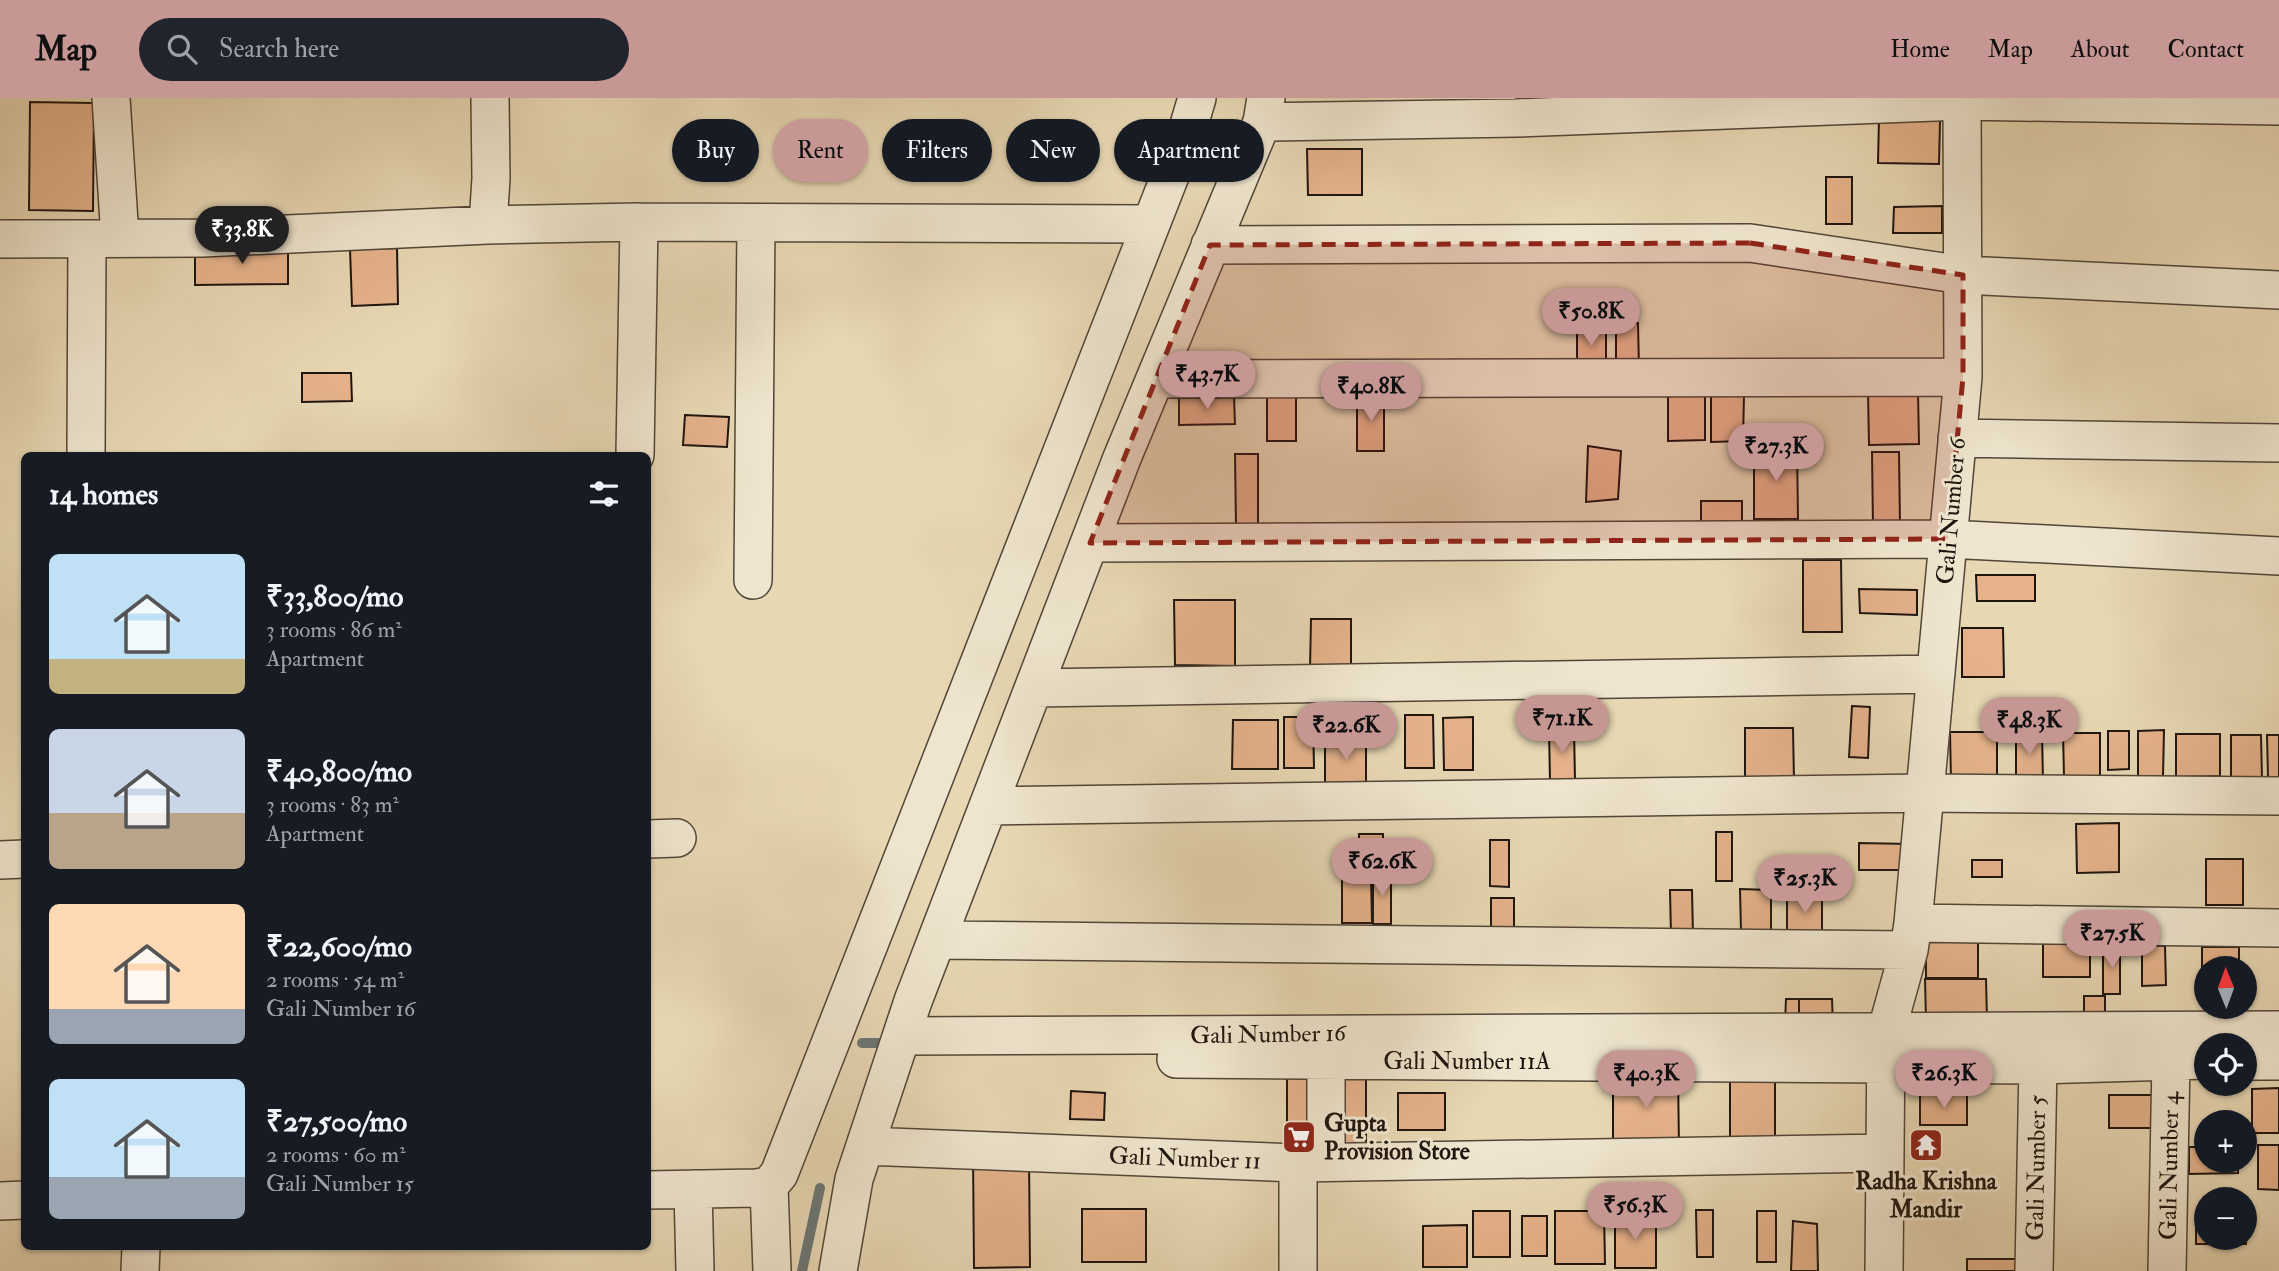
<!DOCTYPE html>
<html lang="en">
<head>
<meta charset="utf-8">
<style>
	body { margin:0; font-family:"IM FELL Double Pica",serif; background:#20242c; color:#f1f3f6; height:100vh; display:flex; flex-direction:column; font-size:26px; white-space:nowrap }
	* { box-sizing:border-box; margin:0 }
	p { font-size:23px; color:#9ea1a6 }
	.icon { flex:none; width:38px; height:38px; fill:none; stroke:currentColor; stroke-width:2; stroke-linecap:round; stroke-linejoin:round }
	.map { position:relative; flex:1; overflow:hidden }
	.side { position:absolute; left:21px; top:354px; width:630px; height:798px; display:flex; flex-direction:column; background:#171b24; border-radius:10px; box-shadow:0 2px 5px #0004 }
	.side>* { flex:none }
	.guide { position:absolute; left:672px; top:21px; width:665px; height:63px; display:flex; gap:14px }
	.needle { width:46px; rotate:359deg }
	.fabs { position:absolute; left:2194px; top:858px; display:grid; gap:14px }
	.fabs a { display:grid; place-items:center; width:63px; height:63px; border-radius:50%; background:#171b24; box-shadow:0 2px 5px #0004; font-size:35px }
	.price { position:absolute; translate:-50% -60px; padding:0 16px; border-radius:24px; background:#c59692; color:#111; font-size:23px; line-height:46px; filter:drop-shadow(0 2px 4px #0008) }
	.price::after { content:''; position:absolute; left:50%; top:42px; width:21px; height:16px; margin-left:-10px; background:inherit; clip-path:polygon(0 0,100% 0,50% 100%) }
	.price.on { background:#222; color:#fff }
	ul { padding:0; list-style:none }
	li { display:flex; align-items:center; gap:21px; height:175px; padding:0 28px }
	li span { display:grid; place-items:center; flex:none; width:196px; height:140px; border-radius:10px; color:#555 }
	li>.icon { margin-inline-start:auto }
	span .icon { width:84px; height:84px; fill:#fffc; stroke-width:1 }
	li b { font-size:30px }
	h2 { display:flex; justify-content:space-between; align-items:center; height:84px; padding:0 28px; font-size:30px }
	.pill { padding:0 24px; border-radius:32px; background:#171b24; box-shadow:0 2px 5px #0004; font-size:24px; line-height:63px }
	.pill.on { background:#c59692; color:#111 }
	header { display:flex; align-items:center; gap:42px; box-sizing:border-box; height:98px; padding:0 35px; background:#c59692; color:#111 }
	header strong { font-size:33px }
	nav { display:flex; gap:38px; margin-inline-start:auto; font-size:24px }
	.search { width:490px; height:63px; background:#20242c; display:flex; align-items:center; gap:18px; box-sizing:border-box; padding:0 24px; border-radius:38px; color:#9ea1a6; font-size:26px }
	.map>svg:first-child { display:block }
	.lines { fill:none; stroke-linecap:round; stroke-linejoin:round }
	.stream { stroke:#6b7674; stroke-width:10 }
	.building { fill:#e5b28b; stroke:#1f150f; stroke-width:2 }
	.minor-casing { stroke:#514638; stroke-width:40 }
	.minor { stroke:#efe5ce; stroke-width:37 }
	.marked { fill:#8f2418; fill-opacity:0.2; stroke:#8f2418; stroke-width:5; stroke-dasharray:14 9; stroke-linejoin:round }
	.labels { text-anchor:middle; stroke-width:6; stroke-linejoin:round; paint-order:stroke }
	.street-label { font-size:24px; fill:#1f150f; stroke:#efe5ce }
	.poi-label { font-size:24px; font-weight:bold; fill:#1f150f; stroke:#efe5ce; text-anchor:start }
</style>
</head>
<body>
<header>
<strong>Map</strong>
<div class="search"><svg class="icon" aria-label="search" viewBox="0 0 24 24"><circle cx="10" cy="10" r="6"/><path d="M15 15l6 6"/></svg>Search here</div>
<nav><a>Home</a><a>Map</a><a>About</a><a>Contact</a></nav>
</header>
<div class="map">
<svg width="2279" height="1173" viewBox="0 0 2279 1173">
	<rect width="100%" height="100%" fill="#e7d7b3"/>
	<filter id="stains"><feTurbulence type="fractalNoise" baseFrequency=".00286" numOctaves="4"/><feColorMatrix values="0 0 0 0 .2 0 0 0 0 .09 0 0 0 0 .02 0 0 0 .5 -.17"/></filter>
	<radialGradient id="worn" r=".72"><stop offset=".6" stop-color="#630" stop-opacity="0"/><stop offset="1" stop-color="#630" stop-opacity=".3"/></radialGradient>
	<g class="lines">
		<path class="stream" d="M862,945H894
			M802,1173L820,1090"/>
	</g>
	<path class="building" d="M30,4L94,5L93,113L29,112Z
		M1879,20L1940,23L1939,66L1878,65Z
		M1307,51H1362V97H1308Z
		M1826,79H1852V126H1826Z
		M1942,108V135H1893L1894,109Z
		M288,150V186L195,187V151Z
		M397,150L398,206L352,208L350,151Z
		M1577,223H1606V277H1577Z
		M1638,225L1639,270L1616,271V226Z
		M302,275H351L352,303L302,304Z
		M1668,293H1705V342L1668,343Z
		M1868,294H1918L1919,346L1869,347Z
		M1384,296V353H1357V297Z
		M1711,296H1744L1743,343L1711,344Z
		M1267,298H1296V343H1267Z
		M1179,299H1234L1235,326L1179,327Z
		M685,317L729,319L727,349L683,347Z
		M1588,348L1621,353L1618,401L1586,404Z
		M1797,348L1798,421H1754V349Z
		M1872,354H1899L1900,428L1873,429Z
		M1235,356H1258V429H1236Z
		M1701,403H1742V426H1701Z
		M1803,462H1841L1842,534H1803Z
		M1976,477H2035V503H1977Z
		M1859,491L1917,492V517L1860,515Z
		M1174,502H1235V568L1175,567Z
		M1311,521H1351V571H1310Z
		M1962,530H2003L2004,579H1962Z
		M1852,608L1870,609L1868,660L1849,659Z
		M1405,617H1433L1434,670H1405Z
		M1284,619H1313L1314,670H1284Z
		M1473,619V672H1444L1443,620Z
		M1233,622H1278V671H1232Z
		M1745,630H1793L1794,683H1745Z
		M1549,631H1574L1575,683H1550Z
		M2164,632L2163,679H2138V633Z
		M2108,633H2129V671L2108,672Z
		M1950,634H1997V682H1951Z
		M2016,635H2042L2043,683H2016Z
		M2063,635H2100V679H2064Z
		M2176,636H2220V678L2176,679Z
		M2231,637H2261L2262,681H2231Z
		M2267,637H2279V679H2268Z
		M1325,641H1366V688H1325Z
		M2119,725V774L2077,775L2076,726Z
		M1716,734H1732V783H1716Z
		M1359,736H1383V773L1359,772Z
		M1490,742H1509V789L1490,788Z
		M1859,745L1911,746V772H1859Z
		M2206,761H2243V807H2206Z
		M1972,762H2002V779H1972Z
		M1373,775H1391V826H1373Z
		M1342,776H1371L1372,825H1342Z
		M1740,791L1771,792V834H1741Z
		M1670,792H1692L1693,838H1671Z
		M1787,793H1822V840H1787Z
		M1491,800H1514V841L1491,842Z
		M1926,829H1978V880H1926Z
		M2043,834H2090V879H2043Z
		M2142,847L2165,848L2166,887L2142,888Z
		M2120,848V896H2103V849Z
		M2202,849H2239V870H2207V889H2202Z
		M1925,881H1986L1987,922L1926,923Z
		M2084,898H2105V933H2084Z
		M1786,901H1799V925H1785Z
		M1799,901H1832L1833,926L1799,925Z
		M1775,971V1052H1730V972Z
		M1287,974H1319V1044H1287Z
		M1613,974H1678L1679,1050L1613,1051Z
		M1333,975H1366V1050L1333,1051Z
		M2279,990V1035H2252V991Z
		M1071,993L1105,995L1104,1022L1070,1021Z
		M1398,995H1445V1032H1398Z
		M1920,996H1967V1027H1920Z
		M2109,997H2159V1030H2109Z
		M2258,1047H2279V1092L2258,1091Z
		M2189,1049H2207V1062H2238V1075L2189,1076Z
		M973,1058H1029L1030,1169L974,1170Z
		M1082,1111H1146V1164H1082Z
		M1696,1112H1713V1159H1697Z
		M1473,1113H1510V1159H1473Z
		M1555,1113H1604L1605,1166H1555Z
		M1757,1113H1776V1164H1757Z
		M1522,1118H1547V1158H1522Z
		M1615,1118H1656V1170H1615Z
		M1793,1123L1817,1126L1818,1173H1791Z
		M2196,1123H2207V1139H2245V1129L2246,1146H2196Z
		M1467,1127V1169H1423V1128Z
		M1967,1161H2027V1173H1967Z"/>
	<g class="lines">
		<g class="minor-casing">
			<path id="minor" d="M111,0L120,140
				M1262,24L1516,20L1962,3L2279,8
				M488,127L491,80L490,0
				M0,141L202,140L488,127L639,124L1151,126
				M1210,147L1750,145L1963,177L2279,192
				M1155,281L1963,279
				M1957,340L2279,345
				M86,357L87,141
				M635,357L639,124
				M1090,445L1948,441L2279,458
				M753,482L756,125
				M1034,590L1936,576
				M988,708L1925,695L2279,698
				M648,741L677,740
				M0,762L24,761
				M1913,825L2279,830
				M937,842L1909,852
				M902,938L2279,932
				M1176,961L2038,967L2207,962
				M2245,963H2279
				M865,1048L1298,1065L1884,1055
				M1326,1064V963
				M769,1088L772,1173
				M693,1091L695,1173
				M648,1092L756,1090L769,1088L779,1076L1186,37L1197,0
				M0,1103L24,1102
				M140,1173L141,1148
				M838,1173L854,1081L913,903L1122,360L1262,24L1266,0
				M1298,1173V1065
				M1884,1173L1886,935L1909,852L1913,825L1963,279L1962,0
				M2034,1173L2038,967
				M2167,1173L2171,962"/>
		</g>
		<use href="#minor" class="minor"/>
	</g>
	<path class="marked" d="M1750,145L1963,177V279L1948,441L1090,445L1210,147Z"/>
	<defs>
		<g id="supermarket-square" transform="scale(1.75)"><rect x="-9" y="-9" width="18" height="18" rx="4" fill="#8f2418" stroke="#efe5ce"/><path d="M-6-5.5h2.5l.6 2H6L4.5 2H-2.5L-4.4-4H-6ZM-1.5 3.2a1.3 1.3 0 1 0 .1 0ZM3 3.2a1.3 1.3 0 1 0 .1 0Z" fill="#fff"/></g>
		<g id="temple-square" transform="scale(1.75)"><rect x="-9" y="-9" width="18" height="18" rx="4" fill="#8f2418" stroke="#efe5ce"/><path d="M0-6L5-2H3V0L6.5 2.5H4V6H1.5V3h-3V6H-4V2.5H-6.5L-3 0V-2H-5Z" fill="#fff"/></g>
	</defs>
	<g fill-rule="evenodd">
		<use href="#supermarket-square" x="1299" y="1039"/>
		<use href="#temple-square" x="1926" y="1047"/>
	</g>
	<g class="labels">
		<g class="street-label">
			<text transform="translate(1951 413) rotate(-85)" y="8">Gali Number 6</text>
			<text transform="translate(1268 936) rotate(-1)" y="8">Gali Number 16</text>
			<text x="1467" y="971">Gali Number 11A</text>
			<text transform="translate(1185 1060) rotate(2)" y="8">Gali Number 11</text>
			<text transform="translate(2169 1068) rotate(-89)" y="8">Gali Number 4</text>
			<text transform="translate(2036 1070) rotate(-89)" y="8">Gali Number 5</text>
		</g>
		<g class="poi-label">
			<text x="1324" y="1033">Gupta<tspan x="1324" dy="28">Provision Store</tspan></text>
			<text x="1926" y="1091" text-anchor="middle">Radha Krishna<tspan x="1926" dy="28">Mandir</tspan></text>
		</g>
	</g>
	<rect width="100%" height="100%" filter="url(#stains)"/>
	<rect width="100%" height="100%" fill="url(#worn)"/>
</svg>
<div class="fabs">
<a><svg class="needle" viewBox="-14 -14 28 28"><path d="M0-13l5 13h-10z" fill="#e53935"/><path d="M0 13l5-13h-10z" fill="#9ea1a6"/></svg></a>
<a><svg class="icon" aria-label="locate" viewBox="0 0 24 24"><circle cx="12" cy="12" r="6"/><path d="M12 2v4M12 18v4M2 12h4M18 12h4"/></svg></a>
<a>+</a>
<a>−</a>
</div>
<b class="price on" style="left:242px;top:168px">₹33.8K</b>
<b class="price" style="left:1591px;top:250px">₹50.8K</b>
<b class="price" style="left:1207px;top:313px">₹43.7K</b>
<b class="price" style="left:1371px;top:325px">₹40.8K</b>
<b class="price" style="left:1776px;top:385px">₹27.3K</b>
<b class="price" style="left:1562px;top:657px">₹71.1K</b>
<b class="price" style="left:2029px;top:659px">₹48.3K</b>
<b class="price" style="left:1346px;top:664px">₹22.6K</b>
<b class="price" style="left:1382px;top:800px">₹62.6K</b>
<b class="price" style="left:1805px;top:817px">₹25.3K</b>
<b class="price" style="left:2112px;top:872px">₹27.5K</b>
<b class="price" style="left:1646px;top:1012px">₹40.3K</b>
<b class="price" style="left:1944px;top:1012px">₹26.3K</b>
<b class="price" style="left:1635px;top:1144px">₹56.3K</b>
<div class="guide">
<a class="pill">Buy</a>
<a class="pill on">Rent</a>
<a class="pill">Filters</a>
<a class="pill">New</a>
<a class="pill">Apartment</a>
</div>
<section class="side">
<h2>14 homes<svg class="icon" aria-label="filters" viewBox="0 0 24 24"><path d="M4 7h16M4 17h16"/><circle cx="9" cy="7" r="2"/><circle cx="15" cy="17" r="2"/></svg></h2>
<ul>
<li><span style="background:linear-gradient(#bfe0f5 75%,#c2b280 0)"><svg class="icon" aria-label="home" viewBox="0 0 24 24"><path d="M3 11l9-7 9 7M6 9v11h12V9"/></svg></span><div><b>₹33,800/mo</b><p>3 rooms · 86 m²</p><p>Apartment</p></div></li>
<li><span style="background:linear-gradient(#c9d6e8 60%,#b9a48a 0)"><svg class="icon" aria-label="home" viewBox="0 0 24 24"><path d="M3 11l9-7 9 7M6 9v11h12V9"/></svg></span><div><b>₹40,800/mo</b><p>3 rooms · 83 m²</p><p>Apartment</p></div></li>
<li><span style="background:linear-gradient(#ffd9b3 75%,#9aa5b1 0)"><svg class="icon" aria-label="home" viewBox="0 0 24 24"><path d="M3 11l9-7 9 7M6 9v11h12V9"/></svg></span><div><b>₹22,600/mo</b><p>2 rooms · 54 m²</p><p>Gali Number 16</p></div></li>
<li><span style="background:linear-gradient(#bfe0f5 70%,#9aa5b1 0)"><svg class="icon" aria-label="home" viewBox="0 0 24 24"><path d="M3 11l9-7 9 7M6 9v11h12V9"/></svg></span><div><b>₹27,500/mo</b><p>2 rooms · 60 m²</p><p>Gali Number 15</p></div></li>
</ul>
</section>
</div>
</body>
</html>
